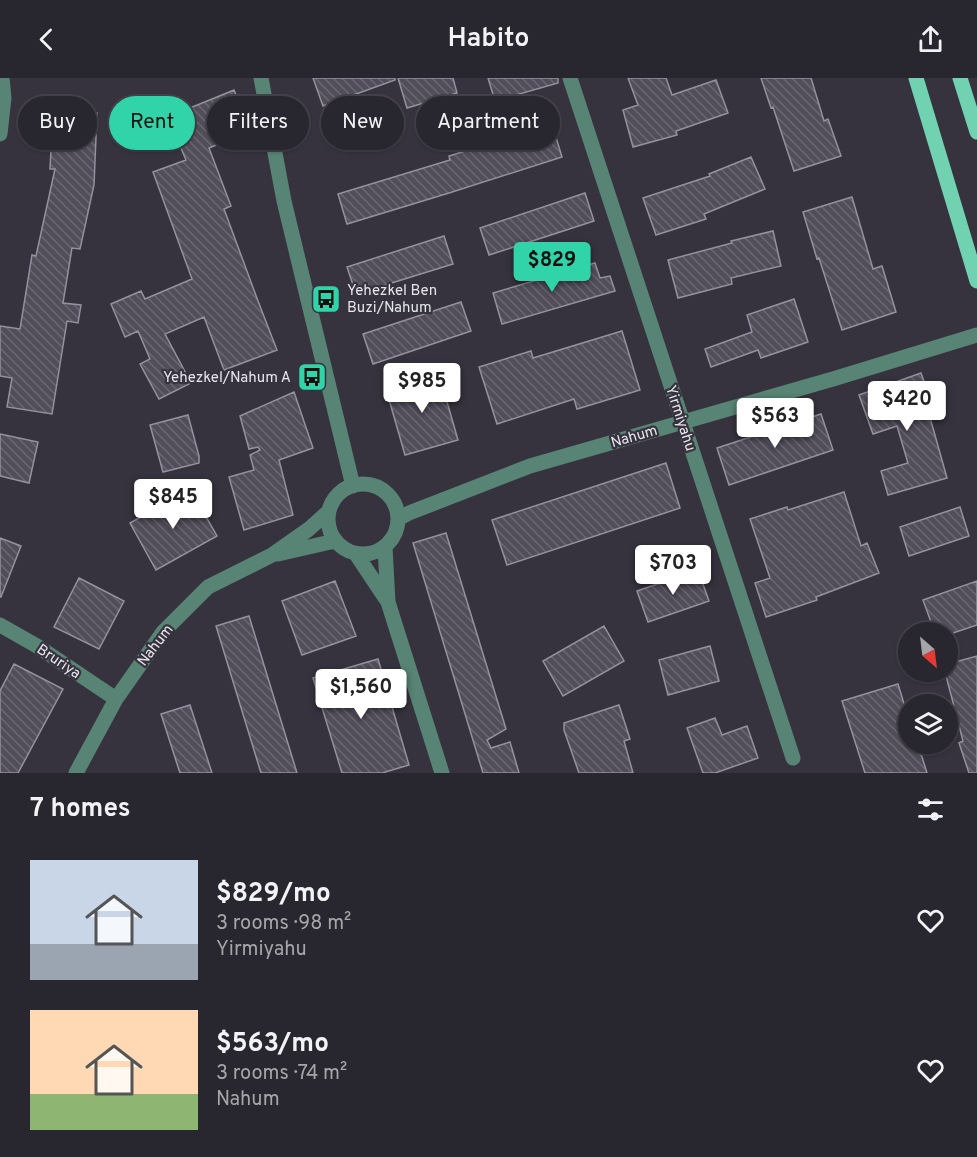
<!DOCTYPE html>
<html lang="en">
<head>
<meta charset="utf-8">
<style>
	body { margin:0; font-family:Overpass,sans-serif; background:#34323a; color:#f1f3f6; height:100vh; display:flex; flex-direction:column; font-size:22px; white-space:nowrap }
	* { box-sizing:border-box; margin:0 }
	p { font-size:20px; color:#a5a5aa }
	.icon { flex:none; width:33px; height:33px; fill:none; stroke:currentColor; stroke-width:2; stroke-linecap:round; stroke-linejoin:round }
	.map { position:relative; height:695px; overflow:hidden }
	.drawer { display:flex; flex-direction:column; background:#28262e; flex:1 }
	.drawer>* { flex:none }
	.guide { position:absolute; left:18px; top:18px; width:600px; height:54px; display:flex; gap:12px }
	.needle { width:39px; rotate:152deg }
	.fabs { position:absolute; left:898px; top:544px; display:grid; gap:12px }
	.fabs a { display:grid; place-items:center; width:60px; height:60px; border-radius:50%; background:#28262e; box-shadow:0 2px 4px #0004,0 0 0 2px #44434a; font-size:30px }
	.price { position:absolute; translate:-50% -51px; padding:0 14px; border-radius:6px; background:#fff; color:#222; font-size:20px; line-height:39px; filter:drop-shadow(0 2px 3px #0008) }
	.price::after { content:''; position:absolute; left:50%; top:36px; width:18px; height:14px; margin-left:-9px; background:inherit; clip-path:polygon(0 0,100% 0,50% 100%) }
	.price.current { background:#31d4a9; color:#111 }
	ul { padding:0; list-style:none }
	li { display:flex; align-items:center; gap:18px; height:150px; padding:0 30px }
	li span { display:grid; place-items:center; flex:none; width:168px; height:120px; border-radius:0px; color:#555 }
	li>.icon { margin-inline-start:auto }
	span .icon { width:72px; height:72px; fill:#fffc; stroke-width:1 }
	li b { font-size:26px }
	h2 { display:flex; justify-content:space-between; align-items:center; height:72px; padding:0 30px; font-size:26px }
	.pill { padding:0 21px; border-radius:27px; background:#28262e; box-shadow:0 2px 4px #0004,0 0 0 2px #44434a; font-size:21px; line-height:54px }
	.pill.current { background:#31d4a9; color:#111 }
	header { display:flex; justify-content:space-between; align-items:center; height:78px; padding:0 30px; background:#28262e; font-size:27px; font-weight:600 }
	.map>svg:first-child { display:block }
	.building { fill:url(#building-back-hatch); stroke:#95919f; stroke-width:1.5 }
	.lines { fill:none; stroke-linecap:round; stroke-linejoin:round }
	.minor { stroke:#578474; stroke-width:15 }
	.major { stroke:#71d2b2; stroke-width:15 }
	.labels { text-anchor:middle; stroke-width:4.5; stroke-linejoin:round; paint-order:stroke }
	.poi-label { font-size:15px; fill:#e6e4ec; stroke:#36333e; text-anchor:start }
	.street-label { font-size:15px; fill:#e6e4ec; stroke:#36333e }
</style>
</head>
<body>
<header><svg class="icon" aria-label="back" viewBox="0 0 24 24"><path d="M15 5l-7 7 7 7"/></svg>Habito<svg class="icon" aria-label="share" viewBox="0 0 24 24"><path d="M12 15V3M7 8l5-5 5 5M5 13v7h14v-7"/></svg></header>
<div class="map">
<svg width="977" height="695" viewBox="0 0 977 695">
	<defs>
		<pattern id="building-back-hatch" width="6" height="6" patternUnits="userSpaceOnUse" patternTransform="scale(1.5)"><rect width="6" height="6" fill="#514e5a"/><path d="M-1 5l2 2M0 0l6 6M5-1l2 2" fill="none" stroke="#6a6772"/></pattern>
	</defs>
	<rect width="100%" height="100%" fill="#36333e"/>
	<path class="building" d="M313,0H395V2L323,28Z
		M398,0H453L457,15L407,30Z
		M488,0H558V5L495,23Z
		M628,0H666L672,17L716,2L728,35L676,53L677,57L633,69L623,32L638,27Z
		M761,0H811L824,43L828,41L841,78L794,93L773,29L771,30Z
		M234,12L251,53L209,70L231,128L224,131L258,223L277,272L224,292L204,239L165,256L191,305L159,321L140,286L150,281L138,253L125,259L111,226L141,213L145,221L192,201L153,94L186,82L168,39Z
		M53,33L97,35L94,107L80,171L72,170L63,225L81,227L78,245L67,243L52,336L7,329L12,300L0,298V248L20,251L32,177L36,178L55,91H50Z
		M552,46L562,79L449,115L347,146L338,116L450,82L449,78Z
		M751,79L765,111L704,136L706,141L656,157L643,120L710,98L709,96Z
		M585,115L594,143L489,177L480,150Z
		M852,119L873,191L882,188L896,234L842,252L819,180L817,181L803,134Z
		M773,153L781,188L731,200L732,206L678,220L668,182L732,165L731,163Z
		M444,158L453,186L356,216L347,189Z
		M595,185L600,200L610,198L615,213L502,246L493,215Z
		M794,221L808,264L761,280L758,272L711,289L705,271L752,254L747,237Z
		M461,224L471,253L373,286L363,256Z
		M622,253L640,312L577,331L574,321L497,346L479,289L531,273L533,280Z
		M921,295L935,334L929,336L947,400L888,417L881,393L908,385L897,348L873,356L859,317Z
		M439,296L458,362L405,377L386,311Z
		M294,314L313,370L279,382L293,437L244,452L229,399L254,392L250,377L260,372L258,369L249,371L240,338Z
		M821,336L833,372L729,407L717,370Z
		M188,337L199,378V385L163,394L150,347Z
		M0,356L38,364L29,405L0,398Z
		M666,385L680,430L507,487L492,442Z
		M190,411L217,458L156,492L130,445Z
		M844,414L861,468L867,465L879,495L816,519L817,522L766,539L755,505L770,500L750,441L787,429L788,432Z
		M960,429L969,458L909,478L900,449Z
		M446,455L506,651L487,662L491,670L510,664L519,695H483L413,465Z
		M0,460L21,468L1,519H0Z
		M698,492L709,523L648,544L637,513Z
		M79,500L124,523L99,571L54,549Z
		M335,503L356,558L302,577L282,523Z
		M977,503V547L953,555H935L923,522Z
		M249,538L297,695H261L216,548Z
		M604,548L624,583L563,618L543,583Z
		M710,568L719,603L668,617L659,582Z
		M977,578V695H969L959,665L963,663L945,594H948V586Z
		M378,581L409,687L382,695H342L313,600Z
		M14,586L63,611L18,695H0V613Z
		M898,606L909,642V666H918L927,695H865L842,623Z
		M190,627L212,695H180L161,636Z
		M619,627L630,661L624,663L633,695H579L564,652V645Z
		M715,640L722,657L747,648L758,680L715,695H703L687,650Z"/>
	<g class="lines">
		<path class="minor" d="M261,0L284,123L353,408
			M570,0L793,680
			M0,56L4,20L2,0
			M328 441a35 35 0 1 1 70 0a35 35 0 1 1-70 0Z
			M398,441L409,435L530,388L833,301L977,257
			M385,469L388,524L442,695
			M278,476L335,463
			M356,476L386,521
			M0,547L37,568L116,621
			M76,695L116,621L163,554L208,509L272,477L309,451L329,433"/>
		<path class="major" d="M916,0L977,203
			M960,0L977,54"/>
	</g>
	<defs>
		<g id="bus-square" transform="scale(1.5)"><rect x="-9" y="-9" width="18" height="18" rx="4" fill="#31d4a9" stroke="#36333e"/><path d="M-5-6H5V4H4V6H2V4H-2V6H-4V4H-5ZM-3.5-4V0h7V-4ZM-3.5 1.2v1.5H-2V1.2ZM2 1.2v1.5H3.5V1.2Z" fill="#111"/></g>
	</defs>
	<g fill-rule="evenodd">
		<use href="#bus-square" x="326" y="221"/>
		<use href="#bus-square" x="312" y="299"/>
	</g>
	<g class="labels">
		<g class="poi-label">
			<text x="347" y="217">Yehezkel Ben<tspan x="347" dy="17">Buzi/Nahum</tspan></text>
			<text x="291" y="304" text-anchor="end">Yehezkel/Nahum A</text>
		</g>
		<g class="street-label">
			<text transform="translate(681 340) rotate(72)" y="5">Yirmiyahu</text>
			<text transform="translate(634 358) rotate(-16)" y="5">Nahum</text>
			<text transform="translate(155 567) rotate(-52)" y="5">Nahum</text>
			<text transform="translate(59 583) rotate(34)" y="5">Bruriya</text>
		</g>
	</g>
</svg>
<div class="fabs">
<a><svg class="needle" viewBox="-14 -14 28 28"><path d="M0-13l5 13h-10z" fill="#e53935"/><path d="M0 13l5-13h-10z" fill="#a5a5aa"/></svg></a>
<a><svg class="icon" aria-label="layers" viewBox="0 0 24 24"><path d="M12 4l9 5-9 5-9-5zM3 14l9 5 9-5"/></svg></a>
</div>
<b class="price current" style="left:552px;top:215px">$829</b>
<b class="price" style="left:422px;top:336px">$985</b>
<b class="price" style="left:907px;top:354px">$420</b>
<b class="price" style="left:775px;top:371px">$563</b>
<b class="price" style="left:173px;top:452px">$845</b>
<b class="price" style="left:673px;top:518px">$703</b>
<b class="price" style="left:361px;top:642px">$1,560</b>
<div class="guide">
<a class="pill">Buy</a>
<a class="pill current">Rent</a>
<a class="pill">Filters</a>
<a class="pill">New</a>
<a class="pill">Apartment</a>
</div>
</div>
<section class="drawer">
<h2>7 homes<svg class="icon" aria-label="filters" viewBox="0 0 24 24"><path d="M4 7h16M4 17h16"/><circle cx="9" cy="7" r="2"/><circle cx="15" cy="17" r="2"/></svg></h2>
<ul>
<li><span style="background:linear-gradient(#c9d6e8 70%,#9aa5b1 0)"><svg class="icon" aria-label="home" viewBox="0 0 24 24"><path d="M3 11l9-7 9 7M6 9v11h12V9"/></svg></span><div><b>$829/mo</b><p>3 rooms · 98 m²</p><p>Yirmiyahu</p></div><svg class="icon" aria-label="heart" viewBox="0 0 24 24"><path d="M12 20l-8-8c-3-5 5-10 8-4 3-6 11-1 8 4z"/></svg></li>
<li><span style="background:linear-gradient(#ffd9b3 70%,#8fb573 0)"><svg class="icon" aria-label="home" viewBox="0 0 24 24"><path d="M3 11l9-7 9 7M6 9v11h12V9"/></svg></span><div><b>$563/mo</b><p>3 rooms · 74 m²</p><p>Nahum</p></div><svg class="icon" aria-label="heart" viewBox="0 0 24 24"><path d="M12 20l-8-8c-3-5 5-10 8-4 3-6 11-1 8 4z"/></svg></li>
</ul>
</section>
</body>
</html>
